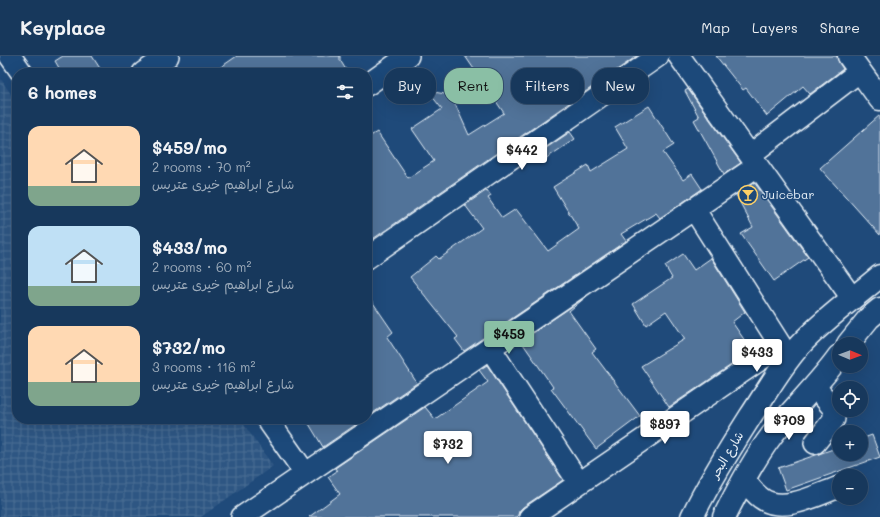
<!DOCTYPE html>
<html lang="en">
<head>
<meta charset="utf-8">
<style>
	body { margin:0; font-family:Mali,"Playpen Sans Arabic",sans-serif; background:#203f62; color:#f1f3f6; height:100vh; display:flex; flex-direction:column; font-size:15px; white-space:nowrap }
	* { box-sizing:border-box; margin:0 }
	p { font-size:13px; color:#9eacbb }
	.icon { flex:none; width:22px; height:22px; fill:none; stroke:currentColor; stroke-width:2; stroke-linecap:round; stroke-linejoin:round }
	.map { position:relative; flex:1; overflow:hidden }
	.side { position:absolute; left:12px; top:12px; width:360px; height:356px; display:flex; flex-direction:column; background:#17385c; border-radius:16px; box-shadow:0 4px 16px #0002,0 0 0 1px #365272 }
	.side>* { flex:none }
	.hud { position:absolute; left:384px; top:12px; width:380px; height:36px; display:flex; gap:8px }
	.needle { width:26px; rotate:91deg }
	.buttons { position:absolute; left:832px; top:281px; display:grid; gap:8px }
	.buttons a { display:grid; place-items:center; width:36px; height:36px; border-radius:50%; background:#17385c; box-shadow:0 4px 16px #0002,0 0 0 1px #365272; font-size:20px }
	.price { position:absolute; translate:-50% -34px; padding:0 9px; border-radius:4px; background:#fff; color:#222; font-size:13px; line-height:26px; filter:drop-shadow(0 1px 2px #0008) }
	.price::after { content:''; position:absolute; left:50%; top:24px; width:12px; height:9px; margin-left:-6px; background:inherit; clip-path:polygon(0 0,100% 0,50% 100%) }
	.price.on { background:#8abfa5; color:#111 }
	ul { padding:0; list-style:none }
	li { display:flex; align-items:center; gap:12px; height:100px; padding:0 16px }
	li span { display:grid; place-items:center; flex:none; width:112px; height:80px; border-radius:12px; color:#555 }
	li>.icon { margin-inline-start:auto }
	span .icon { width:48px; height:48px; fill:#fffc; stroke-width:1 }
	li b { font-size:17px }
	h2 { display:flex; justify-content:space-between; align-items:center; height:48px; padding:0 16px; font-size:17px }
	.chip { padding:0 14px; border-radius:16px; background:#17385c; box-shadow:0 4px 16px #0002,0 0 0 1px #365272; font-size:14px; line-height:36px }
	.chip.on { background:#8abfa5; color:#111 }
	header { display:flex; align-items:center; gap:24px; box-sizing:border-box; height:56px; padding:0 20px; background:#17385c; border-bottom:1px solid #365272 }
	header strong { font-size:19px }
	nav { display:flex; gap:22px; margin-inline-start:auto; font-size:14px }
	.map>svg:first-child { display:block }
	.industrial { fill:url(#industrial-grid) }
	.building { fill:#517399; stroke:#e8f1f8 }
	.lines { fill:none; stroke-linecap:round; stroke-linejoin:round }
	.minor-casing { stroke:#e8f1f8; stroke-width:24 }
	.secondary-casing { stroke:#e8f1f8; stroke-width:25 }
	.minor { stroke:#1f4a7a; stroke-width:21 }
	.secondary { stroke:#1f4a7a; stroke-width:22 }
	.labels { text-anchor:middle; stroke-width:3; stroke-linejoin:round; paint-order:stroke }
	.poi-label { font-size:12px; fill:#e8f1f8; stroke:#1f4a7a; text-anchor:start }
	.street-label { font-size:12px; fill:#e8f1f8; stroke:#1f4a7a }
</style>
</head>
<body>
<header>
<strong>Keyplace</strong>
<nav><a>Map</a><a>Layers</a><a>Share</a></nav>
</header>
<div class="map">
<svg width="880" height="461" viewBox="0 0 880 461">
	<defs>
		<pattern id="industrial-grid" width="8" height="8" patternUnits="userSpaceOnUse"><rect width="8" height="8" fill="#2e5683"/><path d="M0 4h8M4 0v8" fill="none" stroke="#4c6f95"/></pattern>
	</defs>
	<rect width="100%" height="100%" fill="#1f4a7a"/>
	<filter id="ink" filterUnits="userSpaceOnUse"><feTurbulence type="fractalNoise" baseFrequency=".025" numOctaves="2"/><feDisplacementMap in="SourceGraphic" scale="8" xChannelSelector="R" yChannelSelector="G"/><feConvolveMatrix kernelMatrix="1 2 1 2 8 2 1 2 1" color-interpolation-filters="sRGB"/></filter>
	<g filter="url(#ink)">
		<path class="industrial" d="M0,22L17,47V363H240L273,410L201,461H0Z"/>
		<path class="building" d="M63,0H92L103,17H62L55,5Z
			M237,0H340V4L348,17H212Z
			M465,0H637L367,187V82L377,76L408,122L434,105L412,73L442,53L428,35L451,39L469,79L504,57Z
			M716,0H837L839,7L843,13L810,38L803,30L767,60L746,32L743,34Z
			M688,33L741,107L724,118L694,64L699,61L685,35Z
			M649,50L674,89L663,96L683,124L692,118L702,133L660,162L656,157L621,178L626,185L464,295L455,283L458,281L410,221L436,200L439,203L482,172L465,149L487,134L491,140L488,142L502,162L516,153L548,195L579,173L553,131L588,109L591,116L628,93L615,71Z
			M880,59V179L820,112Z
			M570,76L575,83L542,105L537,98Z
			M754,126L808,201L774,225L741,178L753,171L736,139Z
			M683,198L694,214L711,202L745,256L732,266L752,295L669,351L641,310L685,283L666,255L646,269L633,248L672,222L665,210Z
			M367,238L393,276L387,281L417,327L367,361Z
			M587,240L569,255L596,293L592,296L640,360L596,393L551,332L553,331L521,285Z
			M487,309L563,424L523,451L519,455L518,459L516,461H309L340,438L328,421L337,415L335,412L425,351L435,363L488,326L479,314Z
			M306,363H364L323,391Z
			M872,379L880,401L786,434L778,412L839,391V398H861V383Z"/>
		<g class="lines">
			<g class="minor-casing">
				<path id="minor" d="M10,0L22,17
					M679,0L852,242
					M143,17L168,0
					M367,29L408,0
					M750,99L860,15
					M694,153L788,301
					M367,202L658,0
					M490,292L579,427
					M267,363L305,417
					M815,387L834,363V353L815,331
					M744,423C749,430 754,437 761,442C782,458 817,439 839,431
					M242,461L757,110
					M530,461L780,290"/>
			</g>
			<g class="secondary-casing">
				<path id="secondary" d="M849,0L880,43
					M848,288L869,262L880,253
					M692,461C709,426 729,394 750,361C766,337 780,311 800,289C824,263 853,243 880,220
					M724,461C738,433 753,404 772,379C793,352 819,328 839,300"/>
			</g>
			<use href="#minor" class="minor"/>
			<use href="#secondary" class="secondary"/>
		</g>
	</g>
	<defs>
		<g id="bar-ring" transform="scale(1)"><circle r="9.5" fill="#1f4a7a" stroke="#ffd166" stroke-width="1.5"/><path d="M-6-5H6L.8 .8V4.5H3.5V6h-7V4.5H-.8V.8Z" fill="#ffd166"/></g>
	</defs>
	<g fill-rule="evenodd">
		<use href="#bar-ring" x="748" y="139"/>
	</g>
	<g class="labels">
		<g class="poi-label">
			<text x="762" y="143">Juicebar</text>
		</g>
		<g class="street-label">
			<text transform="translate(727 399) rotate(-59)" y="4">شارع البحر</text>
		</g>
	</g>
</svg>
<div class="buttons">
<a><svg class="needle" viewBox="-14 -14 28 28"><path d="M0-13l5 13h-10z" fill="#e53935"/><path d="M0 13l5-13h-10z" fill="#9eacbb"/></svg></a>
<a><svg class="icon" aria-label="locate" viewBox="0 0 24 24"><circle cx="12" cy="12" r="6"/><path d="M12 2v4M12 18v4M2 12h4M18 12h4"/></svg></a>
<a>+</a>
<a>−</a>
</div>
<b class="price" style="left:522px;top:115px">$442</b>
<b class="price on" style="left:509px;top:299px">$459</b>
<b class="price" style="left:757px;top:317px">$433</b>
<b class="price" style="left:789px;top:385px">$709</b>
<b class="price" style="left:665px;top:389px">$897</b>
<b class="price" style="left:448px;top:409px">$732</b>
<div class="hud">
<a class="chip">Buy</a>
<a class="chip on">Rent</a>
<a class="chip">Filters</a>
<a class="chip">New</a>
</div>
<section class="side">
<h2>6 homes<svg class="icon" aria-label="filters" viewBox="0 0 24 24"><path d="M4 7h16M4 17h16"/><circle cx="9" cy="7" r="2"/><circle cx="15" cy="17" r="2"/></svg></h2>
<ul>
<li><span style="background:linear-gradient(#ffd9b3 75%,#7fa58c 0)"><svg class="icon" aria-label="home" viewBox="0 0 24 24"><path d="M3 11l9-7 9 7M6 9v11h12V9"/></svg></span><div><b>$459/mo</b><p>2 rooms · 70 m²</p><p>شارع ابراهيم خيرى عتريس</p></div></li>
<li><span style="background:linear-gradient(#bfe0f5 75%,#7fa58c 0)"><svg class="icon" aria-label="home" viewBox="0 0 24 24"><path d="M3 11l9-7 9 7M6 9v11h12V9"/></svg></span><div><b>$433/mo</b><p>2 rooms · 60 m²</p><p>شارع ابراهيم خيرى عتريس</p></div></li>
<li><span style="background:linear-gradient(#ffd9b3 70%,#7fa58c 0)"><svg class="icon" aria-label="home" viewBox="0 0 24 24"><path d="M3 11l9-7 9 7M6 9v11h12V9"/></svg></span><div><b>$732/mo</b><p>3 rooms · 116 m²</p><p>شارع ابراهيم خيرى عتريس</p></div></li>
</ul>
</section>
</div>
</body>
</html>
